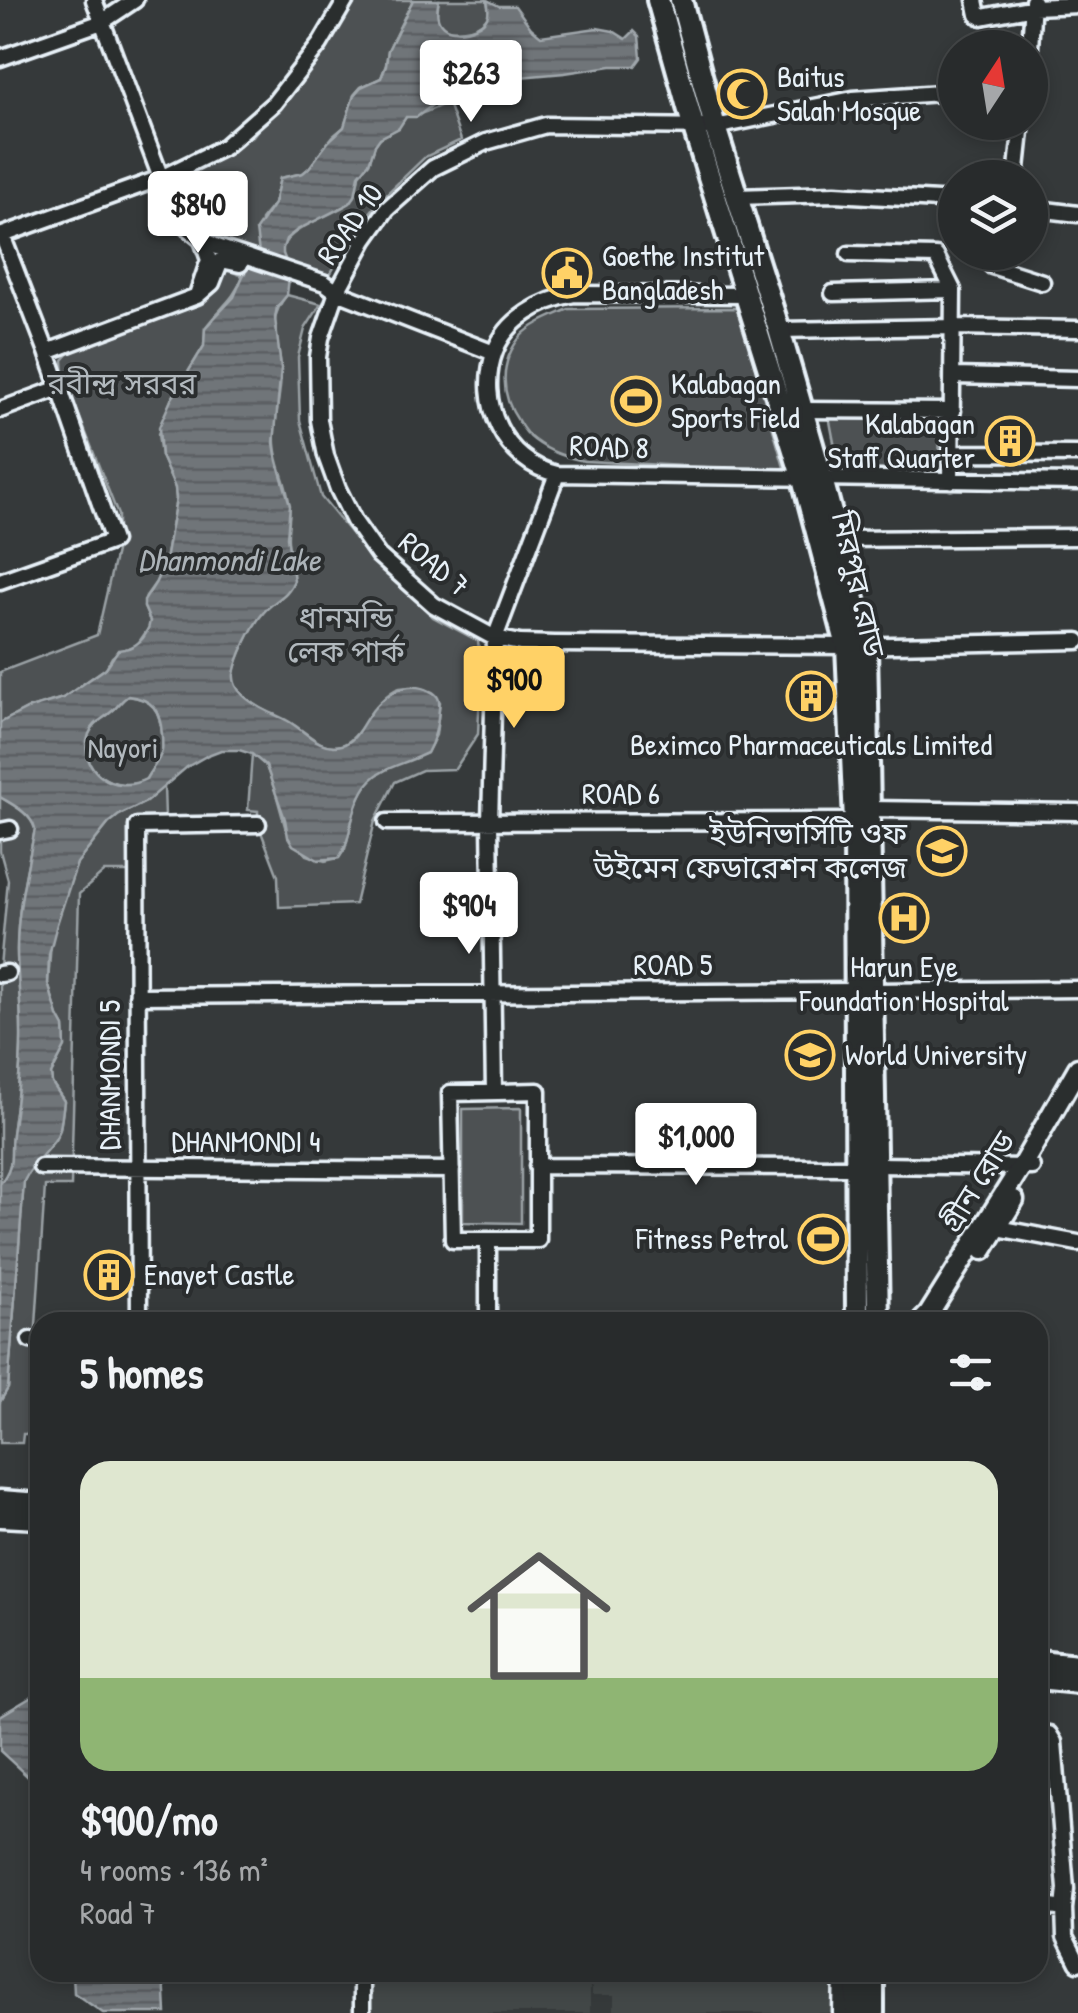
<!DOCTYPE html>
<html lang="en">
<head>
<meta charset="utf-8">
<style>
	body { margin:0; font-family:"Patrick Hand","Noto Sans Bengali",sans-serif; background:#343738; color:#f1f3f6; height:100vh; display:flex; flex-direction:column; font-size:38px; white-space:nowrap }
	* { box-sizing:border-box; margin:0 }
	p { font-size:32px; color:#a5a7a9 }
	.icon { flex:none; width:55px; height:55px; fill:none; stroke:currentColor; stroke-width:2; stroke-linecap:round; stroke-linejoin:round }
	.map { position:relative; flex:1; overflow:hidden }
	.side { position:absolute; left:30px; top:1312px; width:1018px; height:670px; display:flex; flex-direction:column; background:#282b2c; border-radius:30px; box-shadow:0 5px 15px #0003,0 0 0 2px #444748 }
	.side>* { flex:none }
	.needle { width:65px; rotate:12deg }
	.tools { position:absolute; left:938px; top:30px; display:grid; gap:20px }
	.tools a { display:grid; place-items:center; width:110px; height:110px; border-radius:50%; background:#282b2c; box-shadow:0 5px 15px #0003,0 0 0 2px #444748; font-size:50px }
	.price { position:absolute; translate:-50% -85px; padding:0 22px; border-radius:10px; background:#fff; color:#222; font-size:32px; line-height:65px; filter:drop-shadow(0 2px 5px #0008) }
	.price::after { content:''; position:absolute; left:50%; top:60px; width:30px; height:22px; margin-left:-15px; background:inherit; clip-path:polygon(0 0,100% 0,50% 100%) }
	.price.active { background:#ffd166; color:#111 }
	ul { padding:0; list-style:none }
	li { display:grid; align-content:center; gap:20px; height:530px; padding:0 50px }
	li+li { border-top:2px solid #444748 }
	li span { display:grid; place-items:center; height:310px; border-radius:30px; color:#555 }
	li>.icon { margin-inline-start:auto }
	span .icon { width:180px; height:180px; fill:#fffc; stroke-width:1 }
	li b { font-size:42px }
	h2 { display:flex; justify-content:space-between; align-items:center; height:120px; padding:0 50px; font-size:42px }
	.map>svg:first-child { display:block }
	.built { fill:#424647 }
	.park { fill:#4d5152; stroke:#9aa1a5; stroke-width:2.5 }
	.water { fill:url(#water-rules); stroke:#a0a7ac; stroke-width:2.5; fill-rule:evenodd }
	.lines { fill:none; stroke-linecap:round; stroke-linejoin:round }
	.minor-casing { stroke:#e8f1f8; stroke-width:21 }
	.major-casing { stroke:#e8f1f8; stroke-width:25 }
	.highway-casing { stroke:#e8f1f8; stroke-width:28 }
	.minor { stroke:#2a2d2e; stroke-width:14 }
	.major { stroke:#2a2d2e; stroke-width:18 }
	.highway { stroke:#2a2d2e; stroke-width:20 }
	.labels { text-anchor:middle; stroke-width:8; stroke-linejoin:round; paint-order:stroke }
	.poi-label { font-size:30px; fill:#e8f1f8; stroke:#2a2d2e; text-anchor:start }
	.street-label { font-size:30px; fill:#e8f1f8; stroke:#2a2d2e }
	.park-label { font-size:30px; fill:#b2b9be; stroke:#2a2d2e }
	.water-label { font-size:32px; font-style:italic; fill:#acb3b8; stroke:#2a2d2e }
</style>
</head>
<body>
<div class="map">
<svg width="1078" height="2013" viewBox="0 0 1078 2013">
	<defs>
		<pattern id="water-rules" width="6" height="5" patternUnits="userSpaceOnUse" patternTransform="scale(2.5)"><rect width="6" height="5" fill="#707579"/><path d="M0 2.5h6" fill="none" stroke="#5b5e62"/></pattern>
	</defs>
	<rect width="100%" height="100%" fill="#35393a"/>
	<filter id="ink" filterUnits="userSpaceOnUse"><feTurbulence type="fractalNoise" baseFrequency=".01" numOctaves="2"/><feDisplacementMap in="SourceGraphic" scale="20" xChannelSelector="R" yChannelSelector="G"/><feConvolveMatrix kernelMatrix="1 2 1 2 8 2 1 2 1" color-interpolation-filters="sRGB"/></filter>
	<g filter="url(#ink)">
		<path class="built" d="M366,1973H590V2013H366Z
			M592,1973H838L836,2013H614V1995H592Z"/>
		<path class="park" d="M353,0H413L388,50L386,65L381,78L361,87L354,95L344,127L333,136L309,168L303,173L280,178L274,204L261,220L259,253L256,258C216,243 193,238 174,197L181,177L253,136Z
			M439,0H487L489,14C480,30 462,31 445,29L436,19Z
			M448,103L461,140L425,157L379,201L353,235L328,278L290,270C287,263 281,256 283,247C287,229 334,214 350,203L355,196L359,174L369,163L375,145L380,138L398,128L406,117C421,116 433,108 448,103Z
			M225,269L243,276C234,301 219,308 205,328L204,346L171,400L158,434L161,456L175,488L176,499L165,561L156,582L146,596L144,607L150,621V626L137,645L129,650H121L112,657L106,668L63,698L27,709L0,723V672L97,635L118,543V515L64,377L63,360L74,348L210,293L218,287Z
			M287,295L321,304L305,329L298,357L300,420L321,497L362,547L433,617L478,641L481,666L478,734L455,769L422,770L395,782L375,821L355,904L279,907L278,876L258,824V811L248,810L252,754L266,766L275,790L286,830L307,855L325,861L339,858L345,849L356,805L364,788L375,775L387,767L427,753L436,735L440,702C433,692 428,688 415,688C410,688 405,687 400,688C374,696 361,741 341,745C321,750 309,734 294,725C281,718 266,712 253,703C246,698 235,691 234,681C231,666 253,624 264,612C275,599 294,592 293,571C293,561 288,551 288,541C287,528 291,515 289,503C287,482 276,464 275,444C273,418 282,393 281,367C279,338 265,321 287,295Z
			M738,308L785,471L584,461C565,457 550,452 534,440C527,435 523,429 519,422C500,395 499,362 521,336C533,323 554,316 569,309Z
			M829,416L939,418L940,475L840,474Z
			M128,696C153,699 160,710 162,734C162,737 163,748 162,751C160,760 150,771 146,779C115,795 76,770 89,734C94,722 102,720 111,712C118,707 120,701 128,696Z
			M164,785L165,818L137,819V872H104L79,894L71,1186H45L29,1434H23L22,1443H0V1402L8,1388L24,1181L31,1166L55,1140L60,1130L64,1101L52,1083L51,1074L65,1047L64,1027L58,1016L48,983L51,942L65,897L77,863L109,823L119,815L146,802Z
			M0,797C13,805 31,814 35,829C27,869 17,909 17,950C17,976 21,1002 21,1027C22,1063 17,1099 12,1134C9,1156 16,1163 0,1184V967L8,880L0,851Z
			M521,1108V1223L463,1222V1109Z"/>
		<path class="water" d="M413,0H439C427,44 481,32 487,17C490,12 488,6 487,0L499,6H515L531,28L541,36L597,28L613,31L626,39L634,31L639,36L641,58L635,66H611L565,73L487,80L466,85L440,99L417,117H406L399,128L380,138L375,145L369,163L359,175L355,196L350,203L297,230L286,239L283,248V254L290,270L287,295L277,307L275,318L281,368L274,443L277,461L290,505L287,537L294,580C289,596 273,601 263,613C252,626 237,657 234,674C232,690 249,701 261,708C270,713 279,716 288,721C305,731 320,751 342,745C355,742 360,728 367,718C380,697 406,678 430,691C439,695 440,700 439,709C438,725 435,739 427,753C385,773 366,766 352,820C349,833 347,847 339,858L318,860L293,845L288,837L285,819L266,766L252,754L239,750H221L208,755L187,767L146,802L119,815L109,823L77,863L57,924L49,955L48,983L58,1016L64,1027L65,1047L51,1074L52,1083L64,1101C62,1114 62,1130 54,1141C43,1156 33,1163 24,1181L8,1388L0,1402V1184C16,1163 9,1156 12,1134C17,1099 22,1063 21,1027C21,1002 17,976 17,950C17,909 27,869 35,829C31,813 13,805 0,797V723L27,709L63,698L106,668L118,650C135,649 147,639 150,621L144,607V601L156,582L165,561L176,499L175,488L161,456L159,427L171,400L204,346L205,328L234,297L243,276L259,253L256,230L274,204L280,178L303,173L309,168L329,141L344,127L354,95L361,87L381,78L386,65L388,50ZM128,696C153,699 160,710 162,734C162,737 163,748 162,751C160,760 150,771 146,779C115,796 76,770 89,734C94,722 102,720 111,712C118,707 120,701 128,696Z
			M40,1692V1788L0,1751V1716Z
			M73,1973H164L166,2013H103L74,1993Z"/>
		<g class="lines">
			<g class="minor-casing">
				<path id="minor" d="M94,0L161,178L184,225L200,238L217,247L325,283L337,292L494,353
					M975,0L978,15L982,17L1034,7L1078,5
					M1030,48L1033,1
					M0,58L102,22L135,0
					M955,92L853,99L715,127L546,125L486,142L433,168L387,209L365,240L337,292L321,338L318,357L319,420L326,456L338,489L354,521L378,555L434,605L495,638L520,643L555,644L847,646L1078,641
					M1016,178L1022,122
					M738,197L835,194L955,201
					M1030,208L1078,214
					M0,236L161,178L224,147L274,103L320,44L346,0
					M988,252V261L992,266L1042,282
					M833,293L953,290L936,256L849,254
					M197,295L209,260L202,240
					M746,295L574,294C542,300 507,319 495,351C476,402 504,462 557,474L1078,482
					M779,330L953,327L1078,329
					M47,352L197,296L212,283L221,260L240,264
					M954,376L1078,379
					M0,410L59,388
					M801,410L953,411
					M952,453L1078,454
					M951,481L953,290
					M838,539L1078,537
					M0,581L113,541L47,352L2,235
					M869,809L1078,812
					M387,822L855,821
					M0,831L10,829
					M0,974L7,973
					M872,991L1078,989
					M137,996L856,991
					M538,1091V1240H453L450,1093Z
					M494,1092L490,822L495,638L557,474
					M875,1165L1032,1167
					M537,1166L856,1167
					M41,1167L452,1170
					M998,1228L1078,1243
					M139,1322L137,826L258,824
					M488,1322V1240
					M30,1340L40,1341
					M1038,1733L1049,1734L1054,1742L1066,1889L1064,1909L1038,1905
					M1064,1909L1065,1937L1078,1963
					M362,1972V2013
					M841,2013L842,1972"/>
			</g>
			<g class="major-casing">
				<path id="major" d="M983,1250L1014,1200
					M921,1322L929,1314L1021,1167L1078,1068
					M0,1500L40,1503
					M0,1517L40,1519"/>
			</g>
			<g class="highway-casing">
				<path id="highway" d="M658,0L693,125L803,479L847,646L855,821L857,1322
					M681,0L715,127L779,330L822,479L866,645L878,1322
					M1038,1661L1078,1665
					M1038,1678L1078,1682
					M856,2013L857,1972
					M873,2013V1972"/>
			</g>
			<use href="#minor" class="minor"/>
			<use href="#major" class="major"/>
			<use href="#highway" class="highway"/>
		</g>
	</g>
	<defs>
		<g id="mosque-ring" transform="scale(2.5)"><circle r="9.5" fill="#2a2d2e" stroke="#ffd166" stroke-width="1.5"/><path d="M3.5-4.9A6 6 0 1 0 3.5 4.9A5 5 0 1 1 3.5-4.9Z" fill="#ffd166"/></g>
		<g id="civic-ring" transform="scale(2.5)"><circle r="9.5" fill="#2a2d2e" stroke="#ffd166" stroke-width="1.5"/><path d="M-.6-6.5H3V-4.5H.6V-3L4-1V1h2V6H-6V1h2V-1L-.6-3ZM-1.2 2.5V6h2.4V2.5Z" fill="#ffd166"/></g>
		<g id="stadium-ring" transform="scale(2.5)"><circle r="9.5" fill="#2a2d2e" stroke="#ffd166" stroke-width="1.5"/><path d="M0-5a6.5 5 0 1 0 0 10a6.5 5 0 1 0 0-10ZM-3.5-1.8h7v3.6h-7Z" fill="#ffd166"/></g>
		<g id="building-ring" transform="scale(2.5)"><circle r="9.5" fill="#2a2d2e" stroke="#ffd166" stroke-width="1.5"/><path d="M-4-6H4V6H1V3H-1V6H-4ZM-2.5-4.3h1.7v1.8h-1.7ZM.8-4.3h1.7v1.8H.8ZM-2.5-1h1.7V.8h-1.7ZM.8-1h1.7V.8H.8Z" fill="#ffd166"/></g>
		<g id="university-ring" transform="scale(2.5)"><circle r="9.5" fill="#2a2d2e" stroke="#ffd166" stroke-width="1.5"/><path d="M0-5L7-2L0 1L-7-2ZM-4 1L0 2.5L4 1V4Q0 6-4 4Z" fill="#ffd166"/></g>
		<g id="hospital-ring" transform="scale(2.5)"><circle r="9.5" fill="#2a2d2e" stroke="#ffd166" stroke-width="1.5"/><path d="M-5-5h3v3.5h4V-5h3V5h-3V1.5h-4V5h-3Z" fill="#ffd166"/></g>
	</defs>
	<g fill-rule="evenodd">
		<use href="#mosque-ring" x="742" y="94"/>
		<use href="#civic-ring" x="567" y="273"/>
		<use href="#stadium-ring" x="636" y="401"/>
		<use href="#building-ring" x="1010" y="441"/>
		<use href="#building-ring" x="811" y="696"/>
		<use href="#university-ring" x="942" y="851"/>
		<use href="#hospital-ring" x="904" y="918"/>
		<use href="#university-ring" x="810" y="1055"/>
		<use href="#stadium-ring" x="823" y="1239"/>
		<use href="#building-ring" x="109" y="1275"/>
	</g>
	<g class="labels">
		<g class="poi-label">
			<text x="777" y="87">Baitus<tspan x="777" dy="34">Salah Mosque</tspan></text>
			<text x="602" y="266">Goethe Institut<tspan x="602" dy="34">Bangladesh</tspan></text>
			<text x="671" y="394">Kalabagan<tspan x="671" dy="34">Sports Field</tspan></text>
			<text x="975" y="434" text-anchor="end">Kalabagan<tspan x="975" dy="34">Staff Quarter</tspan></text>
			<text x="811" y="755" text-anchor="middle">Beximco Pharmaceuticals Limited</text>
			<text x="907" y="844" text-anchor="end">ইউনিভার্সিটি ওফ<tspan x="907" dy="34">উইমেন ফেডারেশন কলেজ</tspan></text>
			<text x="904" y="977" text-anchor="middle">Harun Eye<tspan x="904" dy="34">Foundation Hospital</tspan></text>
			<text x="845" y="1065">World University</text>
			<text x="788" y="1249" text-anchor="end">Fitness Petrol</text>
			<text x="144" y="1285">Enayet Castle</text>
		</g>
		<g class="street-label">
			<text transform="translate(350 224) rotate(-55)" y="10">ROAD 10</text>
			<text transform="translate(609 447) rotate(2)" y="10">ROAD 8</text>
			<text transform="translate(434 564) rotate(40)" y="10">ROAD 7</text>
			<text transform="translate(858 584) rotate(77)" y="10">মিরপুর রোড</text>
			<text x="621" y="804">ROAD 6</text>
			<text x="673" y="975">ROAD 5</text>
			<text transform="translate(110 1075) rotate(-90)" y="10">DHANMONDI 5</text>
			<text x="246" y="1152">DHANMONDI 4</text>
			<text transform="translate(978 1182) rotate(-58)" y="10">গ্রীন রোড</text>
		</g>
		<g class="park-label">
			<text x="122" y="394">রবীন্দ্র সরবর</text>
			<text x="346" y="628">ধানমন্ডি<tspan x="346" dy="34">লেক পার্ক</tspan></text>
			<text x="123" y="758">Nayori</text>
		</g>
		<g class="water-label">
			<text x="229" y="571">Dhanmondi Lake</text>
		</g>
	</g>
</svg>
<div class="tools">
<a><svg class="needle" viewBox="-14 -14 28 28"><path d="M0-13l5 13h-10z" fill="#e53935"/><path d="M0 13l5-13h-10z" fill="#a5a7a9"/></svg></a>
<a><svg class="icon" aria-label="layers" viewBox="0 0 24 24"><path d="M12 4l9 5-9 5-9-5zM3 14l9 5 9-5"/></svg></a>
</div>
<b class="price" style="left:471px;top:125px">$263</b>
<b class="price" style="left:198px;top:256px">$840</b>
<b class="price active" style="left:514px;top:731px">$900</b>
<b class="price" style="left:469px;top:957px">$904</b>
<b class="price" style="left:696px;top:1188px">$1,000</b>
<section class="side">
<h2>5 homes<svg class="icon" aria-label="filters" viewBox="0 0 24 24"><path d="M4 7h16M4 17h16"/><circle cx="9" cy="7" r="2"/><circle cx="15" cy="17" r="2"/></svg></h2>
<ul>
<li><span style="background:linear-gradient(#dfe7d0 70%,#8fb573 0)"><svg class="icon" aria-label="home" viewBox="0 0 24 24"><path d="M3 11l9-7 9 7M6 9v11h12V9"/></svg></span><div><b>$900/mo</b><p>4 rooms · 136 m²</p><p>Road 7</p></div></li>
</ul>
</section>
</div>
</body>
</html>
